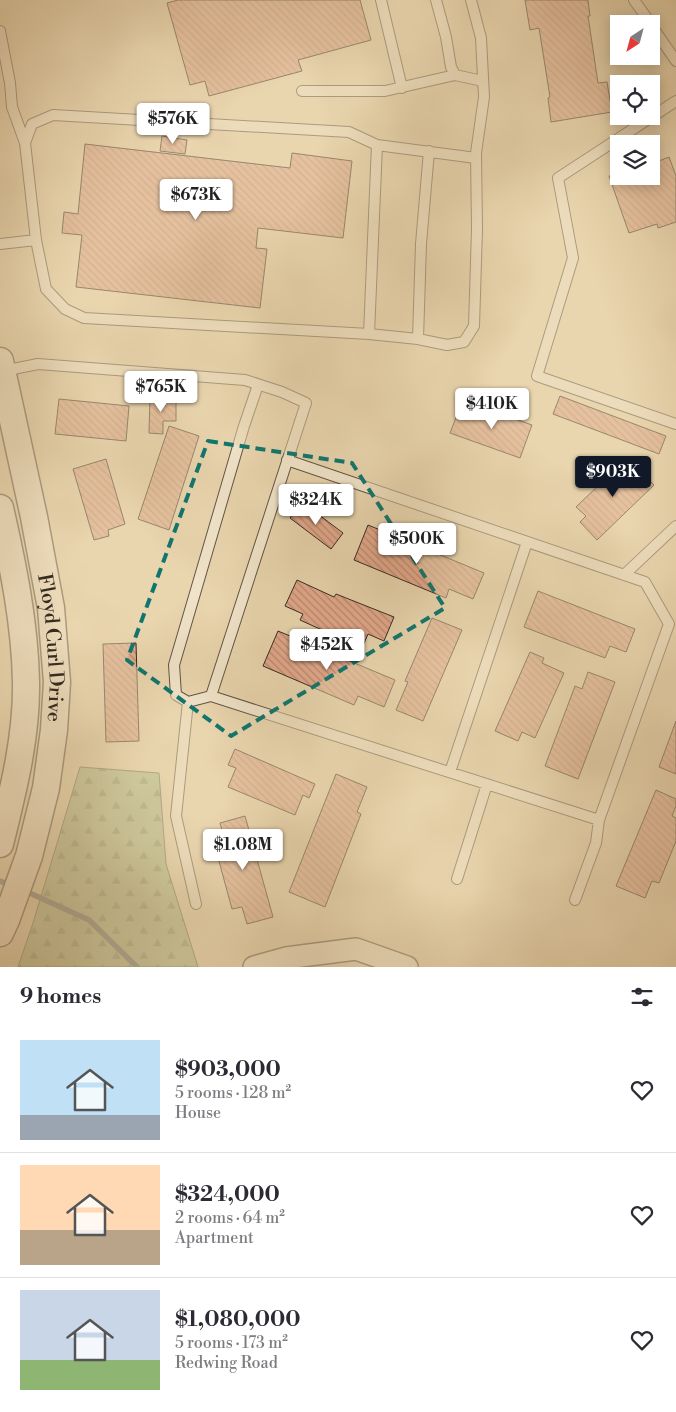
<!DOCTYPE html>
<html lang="en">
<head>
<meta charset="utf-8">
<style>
	body { margin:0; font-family:"Libre Bodoni",serif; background:#f2f2f3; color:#2b2b33; height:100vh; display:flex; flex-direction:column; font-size:19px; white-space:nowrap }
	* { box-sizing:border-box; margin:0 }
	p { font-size:16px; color:#7c7c81 }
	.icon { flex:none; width:28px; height:28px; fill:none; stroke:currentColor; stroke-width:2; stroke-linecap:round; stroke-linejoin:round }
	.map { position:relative; height:967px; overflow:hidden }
	.drawer { display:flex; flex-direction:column; background:#fff; flex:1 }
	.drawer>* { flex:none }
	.needle { width:32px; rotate:216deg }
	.controls { position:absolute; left:610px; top:15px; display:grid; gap:10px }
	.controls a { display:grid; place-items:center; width:50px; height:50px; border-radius:0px; background:#fff; box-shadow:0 2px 12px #0003; font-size:25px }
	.price { position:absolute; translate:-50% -42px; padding:0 11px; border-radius:5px; background:#fff; color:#222; font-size:16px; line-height:32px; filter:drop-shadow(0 1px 2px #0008) }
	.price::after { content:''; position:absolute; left:50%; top:30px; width:15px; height:11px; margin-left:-8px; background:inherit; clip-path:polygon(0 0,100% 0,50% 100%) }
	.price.current { background:#111827; color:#fff }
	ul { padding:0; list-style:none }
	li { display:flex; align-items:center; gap:15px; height:125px; padding:0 20px }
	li+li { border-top:1px solid #e1e1e2 }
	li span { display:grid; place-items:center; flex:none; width:140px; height:100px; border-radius:0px; color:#555 }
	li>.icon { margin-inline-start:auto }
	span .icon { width:60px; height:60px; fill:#fffc; stroke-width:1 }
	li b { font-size:21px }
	h2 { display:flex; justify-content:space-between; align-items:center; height:60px; padding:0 20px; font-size:21px }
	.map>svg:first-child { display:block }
	.forest { fill:url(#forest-firs); stroke:#727458 }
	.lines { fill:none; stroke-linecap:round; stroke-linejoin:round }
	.stream { stroke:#747d7b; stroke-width:5.5 }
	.building { fill:url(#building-back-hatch); stroke:#342a22 }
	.service-casing { stroke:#615545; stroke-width:12 }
	.minor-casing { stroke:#615545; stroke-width:24 }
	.tertiary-casing { stroke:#615545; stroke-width:29 }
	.service { stroke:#f1e4ca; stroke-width:10 }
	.minor { stroke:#f1e4ca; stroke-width:21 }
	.tertiary { stroke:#f1e4ca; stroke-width:26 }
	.marked { fill:none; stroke:#0f766e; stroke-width:4; stroke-dasharray:10 6; stroke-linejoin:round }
	.labels { text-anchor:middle; stroke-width:5; stroke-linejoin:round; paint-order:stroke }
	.street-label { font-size:20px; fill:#342a22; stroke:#f1e4ca }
</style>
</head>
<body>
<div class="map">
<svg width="676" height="967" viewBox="0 0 676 967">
	<defs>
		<pattern id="forest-firs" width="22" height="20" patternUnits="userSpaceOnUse" patternTransform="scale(1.25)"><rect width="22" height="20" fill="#b1be8e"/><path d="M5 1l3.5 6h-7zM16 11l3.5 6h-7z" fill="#919b74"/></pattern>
		<pattern id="building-back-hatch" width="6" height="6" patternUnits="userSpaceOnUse" patternTransform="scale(1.25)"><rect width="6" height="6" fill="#e3a98c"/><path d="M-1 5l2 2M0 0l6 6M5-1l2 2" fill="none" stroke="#b98a72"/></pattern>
	</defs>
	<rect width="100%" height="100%" fill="#e9d5ae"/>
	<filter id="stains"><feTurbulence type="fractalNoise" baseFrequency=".004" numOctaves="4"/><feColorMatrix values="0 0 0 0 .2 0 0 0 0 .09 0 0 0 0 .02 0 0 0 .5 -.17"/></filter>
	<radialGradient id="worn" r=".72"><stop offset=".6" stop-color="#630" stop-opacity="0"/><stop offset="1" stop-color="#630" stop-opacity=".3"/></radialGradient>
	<path class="forest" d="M80,767L159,773L166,864L198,967H18L33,923Z"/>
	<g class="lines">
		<path class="stream" d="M0,881L12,886
			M23,890L89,920L137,967"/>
	</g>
	<path class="building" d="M178,0H360L371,40L298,60L302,71L209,96L205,81L190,85L167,3Z
		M525,0H588L590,16H588L598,83L607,82L612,112L551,122L548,98L550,97L539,28L530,30Z
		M162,136L187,140L185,154L160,151Z
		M85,144L290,168L292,153L352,161L343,238L258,228L256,248L267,249L260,308L76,287L82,235L62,233L64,212L78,214Z
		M669,157L676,176V222L658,228L657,224L629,233L609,176L619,172V176H651V164Z
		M560,396L666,436L659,454L553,414Z
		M150,397L176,398V421H163V434L149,433Z
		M59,399L129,406L126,441L55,434Z
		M468,402L532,425L520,458L450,433L457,415L463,417Z
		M169,426L199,436L169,530L138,519Z
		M627,458L654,485L597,540L580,522L586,516L576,507Z
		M106,459L125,524L108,530L109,536L94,540L73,469Z
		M302,502L343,533L331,549L290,518Z
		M368,525L484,573L473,599L449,589L446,598L354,560Z
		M297,580L334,597L336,594L394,617L384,641L368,634L362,648L300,620L303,614L285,606Z
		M538,591L635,629L626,652L610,646L605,658L524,627Z
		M432,618L462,630L423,721L396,710L408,682L405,681Z
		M278,631L395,680L384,707L358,696L354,705L263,666Z
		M136,643L139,741L106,742L103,644Z
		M530,652L544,658L542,663L564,673L535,738L522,732L518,741L495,731Z
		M588,672L615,682L578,779L545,766L575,686L582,689Z
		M676,721V774L659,767Z
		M235,749L315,784L309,798L303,795L295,815L228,787L236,768L228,765Z
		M336,774L367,787L357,812L361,814L325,907L289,892Z
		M656,790L676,799V806L672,816L676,818V841L659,883L652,881L645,898L616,886Z
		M245,816L273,917L247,924L242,907L232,909L214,843L225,840L220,823Z"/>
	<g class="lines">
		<g class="service-casing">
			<path id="service" d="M381,0L402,88
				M436,0L446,37L451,67L455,75L483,81
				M634,0L651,24
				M651,25L676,61
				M0,31L10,83L12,107L25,143
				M302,91H385L455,75
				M676,101L558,178L573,258L537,376L676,424
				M53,115L349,132L377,145L369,334L84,318L65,309L46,289L36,240L25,143L32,124Z
				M377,145L476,158
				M0,244L36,240
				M369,334L418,339L447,345L464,342L474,326L477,229L476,153L484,97L481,38L471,0
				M418,339L421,244L429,151
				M3,371L38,364L245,380L282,392L306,403L211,696L599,820L669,624L645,582L287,460
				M624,575L676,526
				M211,696L188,702L176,695L174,665L244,426L258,385
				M188,702L176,816L196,904
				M450,772L527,542
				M457,879L487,784
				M575,900L596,843L599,820"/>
		</g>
		<g class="minor-casing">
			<path id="minor" d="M254,967L286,958L356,949L407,967"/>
		</g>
		<g class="tertiary-casing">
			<g id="tertiary">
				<path id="s1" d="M0,361L34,517L51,608L57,682L54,730L46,788L29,856L6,920L0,933"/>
				<path d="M0,508C13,565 25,624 26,682C27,737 13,791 0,844"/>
			</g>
		</g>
		<use href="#service" class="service"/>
		<use href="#minor" class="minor"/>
		<use href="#tertiary" class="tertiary"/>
	</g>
	<path d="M0 0H676V967H0ZM208,441L352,463L445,608L231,736L127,660Z" fill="#e9d5ae" fill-opacity=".55" fill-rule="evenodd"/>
	<path class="marked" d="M208,441L352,463L445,608L231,736L127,660Z"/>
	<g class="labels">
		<g class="street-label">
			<text dy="7" stroke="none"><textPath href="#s1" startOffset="292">Floyd Curl Drive</textPath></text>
		</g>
	</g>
	<rect width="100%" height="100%" filter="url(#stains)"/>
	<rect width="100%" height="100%" fill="url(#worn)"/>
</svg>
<div class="controls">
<a><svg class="needle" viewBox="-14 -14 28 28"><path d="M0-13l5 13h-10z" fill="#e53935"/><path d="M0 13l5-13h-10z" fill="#7c7c81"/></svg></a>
<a><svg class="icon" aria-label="locate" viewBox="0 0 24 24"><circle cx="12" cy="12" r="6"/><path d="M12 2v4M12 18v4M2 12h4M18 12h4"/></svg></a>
<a><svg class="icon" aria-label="layers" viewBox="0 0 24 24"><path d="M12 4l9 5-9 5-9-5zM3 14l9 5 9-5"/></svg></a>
</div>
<b class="price" style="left:173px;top:145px">$576K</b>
<b class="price" style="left:196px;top:221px">$673K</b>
<b class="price" style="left:161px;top:413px">$765K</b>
<b class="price" style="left:492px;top:430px">$410K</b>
<b class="price current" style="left:613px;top:498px">$903K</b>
<b class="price" style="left:316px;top:526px">$324K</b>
<b class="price" style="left:417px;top:565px">$500K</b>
<b class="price" style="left:327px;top:671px">$452K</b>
<b class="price" style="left:243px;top:871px">$1.08M</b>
</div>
<section class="drawer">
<h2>9 homes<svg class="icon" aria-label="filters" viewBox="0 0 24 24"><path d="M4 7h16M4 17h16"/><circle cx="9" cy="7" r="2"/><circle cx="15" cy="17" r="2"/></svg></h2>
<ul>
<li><span style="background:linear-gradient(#bfe0f5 75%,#9aa5b1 0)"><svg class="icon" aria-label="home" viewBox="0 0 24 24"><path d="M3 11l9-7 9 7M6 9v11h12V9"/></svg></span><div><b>$903,000</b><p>5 rooms · 128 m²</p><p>House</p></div><svg class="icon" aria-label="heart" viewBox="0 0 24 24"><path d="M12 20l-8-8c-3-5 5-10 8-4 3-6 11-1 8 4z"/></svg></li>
<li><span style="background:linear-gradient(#ffd9b3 65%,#b9a48a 0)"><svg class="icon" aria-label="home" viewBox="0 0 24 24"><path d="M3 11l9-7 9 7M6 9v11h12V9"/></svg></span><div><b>$324,000</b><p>2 rooms · 64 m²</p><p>Apartment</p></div><svg class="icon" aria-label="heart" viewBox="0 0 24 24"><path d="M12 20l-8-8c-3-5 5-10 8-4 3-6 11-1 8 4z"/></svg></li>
<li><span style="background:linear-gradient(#c9d6e8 70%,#8fb573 0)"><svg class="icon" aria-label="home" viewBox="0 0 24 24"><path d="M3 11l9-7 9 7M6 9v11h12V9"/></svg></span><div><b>$1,080,000</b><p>5 rooms · 173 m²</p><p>Redwing Road</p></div><svg class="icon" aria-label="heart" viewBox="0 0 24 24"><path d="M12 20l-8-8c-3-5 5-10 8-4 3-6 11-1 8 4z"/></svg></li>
</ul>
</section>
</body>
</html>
